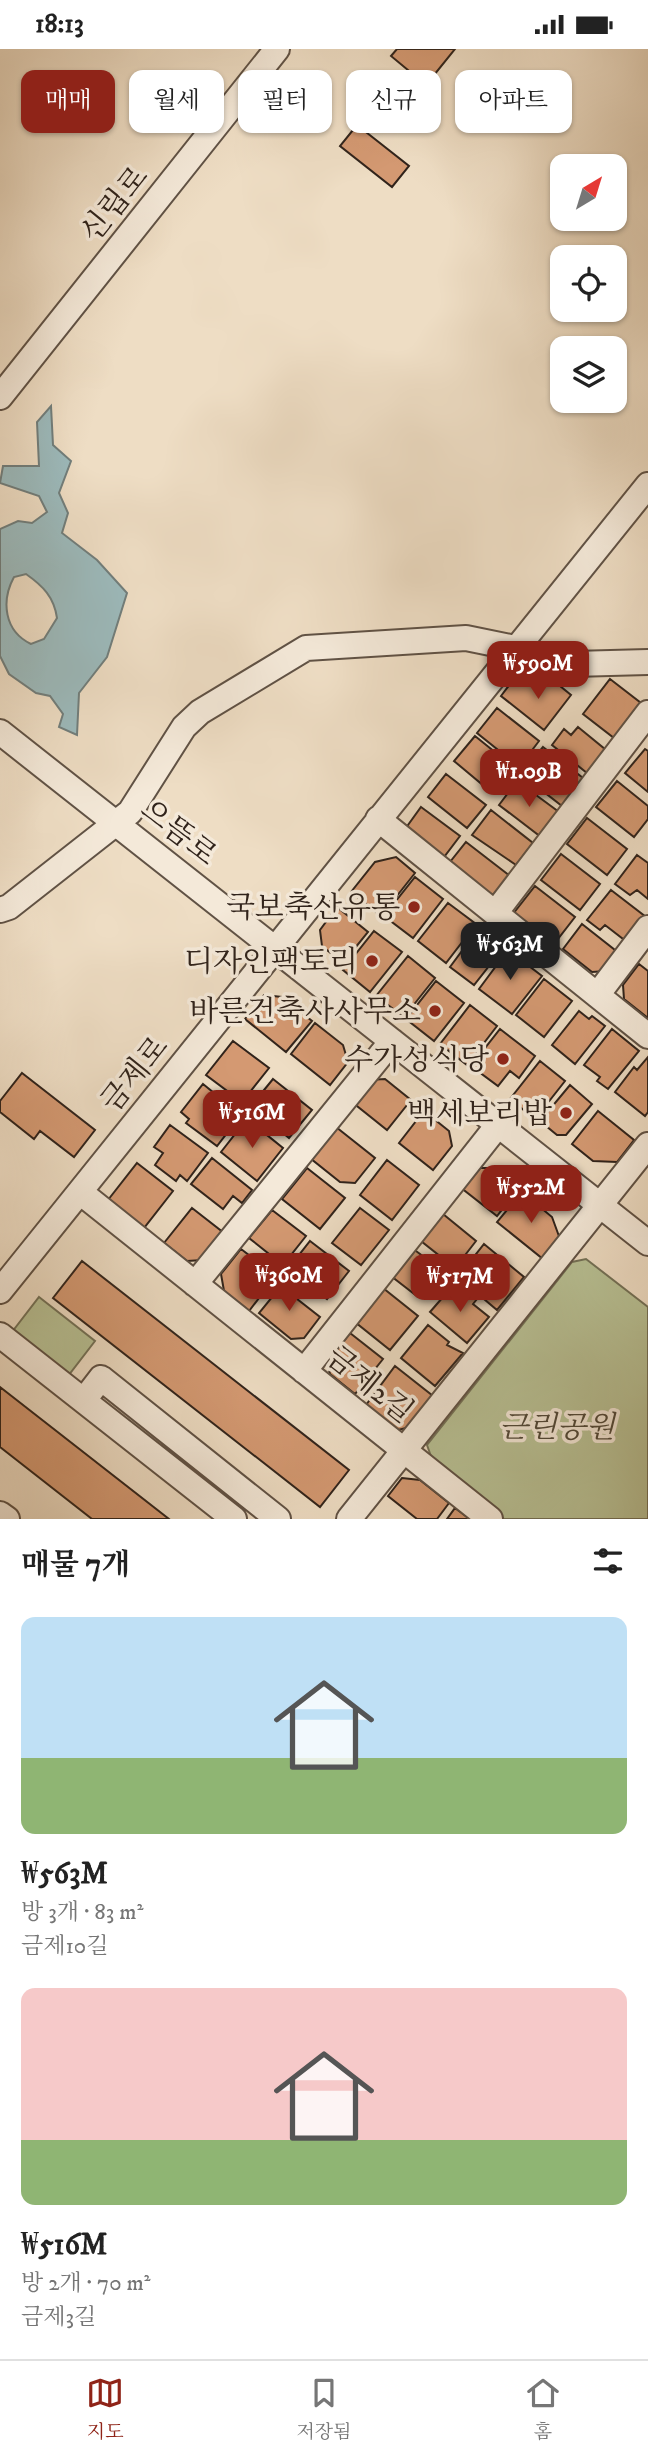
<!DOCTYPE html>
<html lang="ko">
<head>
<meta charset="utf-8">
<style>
	body { margin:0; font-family:"IM FELL DW Pica","Noto Serif KR",serif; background:#f2f2f2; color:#222; height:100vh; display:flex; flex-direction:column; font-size:26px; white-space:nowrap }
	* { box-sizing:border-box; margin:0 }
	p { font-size:23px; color:#767676 }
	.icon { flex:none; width:38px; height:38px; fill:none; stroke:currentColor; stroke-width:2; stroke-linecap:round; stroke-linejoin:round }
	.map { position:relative; height:1470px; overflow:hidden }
	.sheet { display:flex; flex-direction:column; background:#fff; flex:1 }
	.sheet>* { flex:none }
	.guide { position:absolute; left:21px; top:21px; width:607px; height:63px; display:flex; gap:14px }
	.needle { width:46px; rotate:38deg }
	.controls { position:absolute; left:550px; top:105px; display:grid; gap:14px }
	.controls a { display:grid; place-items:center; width:77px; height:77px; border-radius:14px; background:#fff; box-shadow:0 2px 5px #0004; font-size:35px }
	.price { position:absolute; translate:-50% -60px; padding:0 16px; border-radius:14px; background:#8f2418; color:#fff; font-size:23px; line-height:46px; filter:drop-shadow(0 2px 4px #0008) }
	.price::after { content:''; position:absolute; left:50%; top:42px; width:21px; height:16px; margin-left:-10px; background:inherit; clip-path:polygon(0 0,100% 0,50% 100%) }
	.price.on { background:#222; color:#fff }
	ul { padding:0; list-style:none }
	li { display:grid; align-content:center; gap:14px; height:371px; padding:0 21px }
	li span { display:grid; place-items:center; height:217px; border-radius:14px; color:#555 }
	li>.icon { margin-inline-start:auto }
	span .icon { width:126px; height:126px; fill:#fffc; stroke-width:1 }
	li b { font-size:30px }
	h2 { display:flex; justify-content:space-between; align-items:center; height:84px; padding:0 21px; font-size:30px }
	.tag { padding:0 24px; border-radius:14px; background:#fff; box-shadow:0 2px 5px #0004; font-size:24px; line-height:63px }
	.tag.on { background:#8f2418; color:#fff }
	.status { display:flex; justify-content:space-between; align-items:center; height:49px; padding:0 35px; background:#fff; direction:ltr }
	.status svg { height:19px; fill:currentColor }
	.tabs { display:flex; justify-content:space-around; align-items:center; height:98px; border-top:2px solid #e0e0e0; background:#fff; font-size:19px; color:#767676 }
	.tabs a { display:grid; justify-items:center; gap:4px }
	.tabs .on { color:#8f2418 }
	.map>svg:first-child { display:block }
	.green { fill:#b8c195; stroke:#747258; stroke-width:2 }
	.water { fill:#9cbabc; stroke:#717e7c; stroke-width:2; fill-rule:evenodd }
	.building { fill:#d49972; stroke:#30231b; stroke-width:2 }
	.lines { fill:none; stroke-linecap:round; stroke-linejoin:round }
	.minor-casing { stroke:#605245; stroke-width:28 }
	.minor { stroke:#f4e9d9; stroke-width:24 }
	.poi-dot { fill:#8f2418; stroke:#f4e9d9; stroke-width:2.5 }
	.labels { text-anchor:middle; stroke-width:7; stroke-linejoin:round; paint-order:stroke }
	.street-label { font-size:30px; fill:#30231b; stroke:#f4e9d9 }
	.poi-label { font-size:30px; fill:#30231b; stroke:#f4e9d9; text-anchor:end }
	.park-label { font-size:30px; font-style:italic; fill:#524a3a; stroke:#f4e9d9 }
</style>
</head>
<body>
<div class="status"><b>18:13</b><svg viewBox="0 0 49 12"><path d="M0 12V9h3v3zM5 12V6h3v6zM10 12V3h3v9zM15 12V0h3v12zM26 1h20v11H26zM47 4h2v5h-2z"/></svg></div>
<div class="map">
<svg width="648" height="1470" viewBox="0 0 648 1470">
	<rect width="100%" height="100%" fill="#eeddc4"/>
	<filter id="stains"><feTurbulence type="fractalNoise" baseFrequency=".00286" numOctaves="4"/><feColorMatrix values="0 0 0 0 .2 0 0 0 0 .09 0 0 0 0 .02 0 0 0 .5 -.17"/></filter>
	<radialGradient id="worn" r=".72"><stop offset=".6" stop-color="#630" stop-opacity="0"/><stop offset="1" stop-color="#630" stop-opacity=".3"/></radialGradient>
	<path class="green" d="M586,1210L648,1258V1470H504L433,1413L427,1396L572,1213Z
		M39,1248L95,1292L68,1327L12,1283Z"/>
	<path class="water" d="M51,357L53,396L71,412L59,444L68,464L62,484L97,511L127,544L107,608L79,644L77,686L59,678L63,665L50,647L36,644L9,625L0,607V480L18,472L32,474L47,463L39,447L0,434L3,417H39L37,373ZM26,525C43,537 54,548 57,569L44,590L31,595C4,582 1,552 14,528Z"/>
	<path class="building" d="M397,0H455L426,36L391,7Z
		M357,76L409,117L392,138L340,97Z
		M549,628L571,646L544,681L501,647L510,635H529L539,642Z
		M610,630L641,654L614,689L583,665Z
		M497,659L539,692L523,713H513L477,684Z
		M578,678L606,701L587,724L552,696L564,680L571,686Z
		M475,687L511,716L490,742L454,712Z
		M543,698L583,729L562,757L521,725Z
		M645,700L648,702V743L625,724Z
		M446,725L486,756L467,779L428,748Z
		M517,732L559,763L541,788L499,756Z
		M617,732L648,757V770L634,788L596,758Z
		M421,758L460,787L441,812L409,788L408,776Z
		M491,761L533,794L516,816L472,786Z
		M587,769L627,800L607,826L567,795Z
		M466,793L510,827L496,845L482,846L446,818Z
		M561,805L600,835L580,861L541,831Z
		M637,806L648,814V850L637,841L630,846L615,835Z
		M396,808L415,824L381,867L351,843L375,813Z
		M415,828L443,850L413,889L384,867Z
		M535,837L575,868L554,895L513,865Z
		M611,841L646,868L627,893L605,876L600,881L587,871Z
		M448,854L476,875L446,914L418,892Z
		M337,858L368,883L343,914L322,897L320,881Z
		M582,875L620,905L606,922L592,923L563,900Z
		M479,879L504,898L474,936L450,918Z
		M374,882L402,903L370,943L343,921Z
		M508,901L542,927L512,965L479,940Z
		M408,907L435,929L404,968L376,947Z
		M639,915L648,922V969L624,950L623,936Z
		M544,930L572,952L544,988L516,966Z
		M436,932L464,954L434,992L406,970Z
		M264,946L282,948L312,972L286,1003L245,970Z
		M470,956L497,977L467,1016L440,995Z
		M579,962L589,970L592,967L605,977L575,1015L552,996Z
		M315,974L343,996L348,1013L330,1036L291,1005Z
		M500,980L535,1007L519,1029L510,1022L498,1037L471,1017Z
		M612,980L639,1002L608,1040L597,1032L600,1028L584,1016Z
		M233,992L269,1019L242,1053L206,1026Z
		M648,1008V1063L645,1067L615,1043L634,1018L637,1021Z
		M540,1012L565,1032L535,1070L510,1050Z
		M22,1024L95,1081L74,1108L40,1082L34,1090L0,1063V1052Z
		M273,1030L312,1061L289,1089L251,1057Z
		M385,1030L411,1051L387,1081L352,1053L369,1031Z
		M203,1035L241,1066L217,1097L186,1074L189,1070L181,1063Z
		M570,1036L592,1055L566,1086H557L540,1072Z
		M424,1062L449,1082L452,1097L433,1121L399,1094Z
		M598,1062L634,1091L617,1113L593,1112L572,1095Z
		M247,1070L283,1099L257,1132L221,1103Z
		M170,1076L208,1104L187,1132L180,1126L176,1132L155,1116L163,1104L154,1098Z
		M336,1078L375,1109L355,1134L340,1133L310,1109Z
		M212,1109L252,1141L242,1154L233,1147L223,1160L191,1135Z
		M387,1111L419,1136L392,1171L360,1146Z
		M137,1114L173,1142L144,1179L108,1151Z
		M307,1119L345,1149L320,1180L282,1150Z
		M474,1119H492L518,1140L497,1167L460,1138Z
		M522,1143L552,1168L560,1190L543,1210L497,1173Z
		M192,1159L224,1184L203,1211L187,1212L164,1194Z
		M360,1159L389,1181L361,1216L332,1194Z
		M272,1161L306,1187L283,1216L249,1189Z
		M443,1165L476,1192L455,1219L421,1192Z
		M310,1192L349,1222L327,1250L288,1220Z
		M484,1195L524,1228L497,1261L458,1228Z
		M412,1199L440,1220L437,1224L447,1231L436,1245L432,1241L427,1246L418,1248L391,1227Z
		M241,1200L276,1227L249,1262L224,1242L221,1225Z
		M82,1212L349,1421L320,1458L53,1249Z
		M286,1231L296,1240L292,1246L320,1268L304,1289L291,1290L259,1264Z
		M383,1239L418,1267L390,1301L355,1273Z
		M458,1239L477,1250L473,1255L489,1268L467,1294L430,1263L450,1240L455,1244Z
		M428,1276L449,1293L447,1296L463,1304L435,1337L401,1309Z
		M350,1284L383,1310L355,1345L330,1325L327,1313Z
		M395,1317L433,1347L410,1378L398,1381L366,1356Z
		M0,1338L169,1470H92L0,1398Z
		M402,1429L420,1431L449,1454L437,1470H417L388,1447Z
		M455,1459L470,1470H447Z"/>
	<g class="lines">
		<g class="minor-casing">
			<path id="minor" d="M0,348L277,0
				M501,617L648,613
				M0,683L648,1194
				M378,770L648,987
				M0,861L9,858L130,763L184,678L200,663L306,599L466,589L515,599
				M496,863L648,664
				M598,945L648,879
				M80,1143L490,1470
				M195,1235L392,992
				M0,1242L648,436
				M0,1286L234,1470
				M304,1322L498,1076
				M84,1351L101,1329L278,1470
				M0,1465L7,1470
				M349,1470L648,1096"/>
		</g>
		<use href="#minor" class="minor"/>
	</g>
	<g class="poi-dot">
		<circle cx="414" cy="858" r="7"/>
		<circle cx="372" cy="912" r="7"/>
		<circle cx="435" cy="962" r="7"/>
		<circle cx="503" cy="1010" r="7"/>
		<circle cx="566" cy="1064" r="7"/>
	</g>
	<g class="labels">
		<g class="street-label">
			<text transform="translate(114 155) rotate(-51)" y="10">신립로</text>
			<text transform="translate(179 783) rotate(38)" y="10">으뜸로</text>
			<text transform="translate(134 1025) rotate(-51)" y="10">금제로</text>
			<text transform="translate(370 1335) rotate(39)" y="10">금제2길</text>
		</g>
		<g class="poi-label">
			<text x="400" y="868">국보축산유통</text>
			<text x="358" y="922">디자인팩토리</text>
			<text x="421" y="972">바른건축사사무소</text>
			<text x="489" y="1020">수가성식당</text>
			<text x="552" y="1074">백세보리밥</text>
		</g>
		<g class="park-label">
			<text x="557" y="1388">근린공원</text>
		</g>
	</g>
	<rect width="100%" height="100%" filter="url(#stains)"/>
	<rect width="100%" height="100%" fill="url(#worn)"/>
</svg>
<div class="controls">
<a><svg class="needle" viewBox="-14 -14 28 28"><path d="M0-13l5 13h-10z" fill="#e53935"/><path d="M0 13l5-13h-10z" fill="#767676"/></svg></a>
<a><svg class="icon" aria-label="locate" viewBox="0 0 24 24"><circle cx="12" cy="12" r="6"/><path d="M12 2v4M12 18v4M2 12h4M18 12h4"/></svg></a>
<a><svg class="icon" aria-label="layers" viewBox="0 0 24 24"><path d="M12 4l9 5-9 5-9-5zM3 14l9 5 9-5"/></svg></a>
</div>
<b class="price" style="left:538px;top:652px">₩590M</b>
<b class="price" style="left:529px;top:760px">₩1.09B</b>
<b class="price on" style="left:510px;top:933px">₩563M</b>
<b class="price" style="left:252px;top:1101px">₩516M</b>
<b class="price" style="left:531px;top:1176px">₩552M</b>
<b class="price" style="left:289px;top:1264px">₩360M</b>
<b class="price" style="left:460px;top:1265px">₩517M</b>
<div class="guide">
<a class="tag on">매매</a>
<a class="tag">월세</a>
<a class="tag">필터</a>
<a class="tag">신규</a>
<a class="tag">아파트</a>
</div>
</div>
<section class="sheet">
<h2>매물 7개<svg class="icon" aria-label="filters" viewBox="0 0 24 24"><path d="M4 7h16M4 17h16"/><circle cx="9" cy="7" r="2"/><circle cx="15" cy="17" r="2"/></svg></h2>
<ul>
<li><span style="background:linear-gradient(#bfe0f5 65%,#8fb573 0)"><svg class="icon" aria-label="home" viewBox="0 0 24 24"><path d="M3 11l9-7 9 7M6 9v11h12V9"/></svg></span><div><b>₩563M</b><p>방 3개 · 83 m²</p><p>금제10길</p></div></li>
<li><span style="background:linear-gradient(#f6c9c9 70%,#8fb573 0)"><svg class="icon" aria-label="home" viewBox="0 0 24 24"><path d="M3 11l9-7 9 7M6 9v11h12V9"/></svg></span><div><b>₩516M</b><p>방 2개 · 70 m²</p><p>금제3길</p></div></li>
</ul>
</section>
<nav class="tabs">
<a class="on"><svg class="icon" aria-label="map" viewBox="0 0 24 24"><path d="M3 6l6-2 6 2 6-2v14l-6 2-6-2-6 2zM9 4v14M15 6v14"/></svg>지도</a>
<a><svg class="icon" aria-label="saved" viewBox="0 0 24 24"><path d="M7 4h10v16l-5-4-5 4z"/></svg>저장됨</a>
<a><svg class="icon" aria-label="home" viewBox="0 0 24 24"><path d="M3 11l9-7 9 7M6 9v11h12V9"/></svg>홈</a>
</nav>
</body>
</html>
